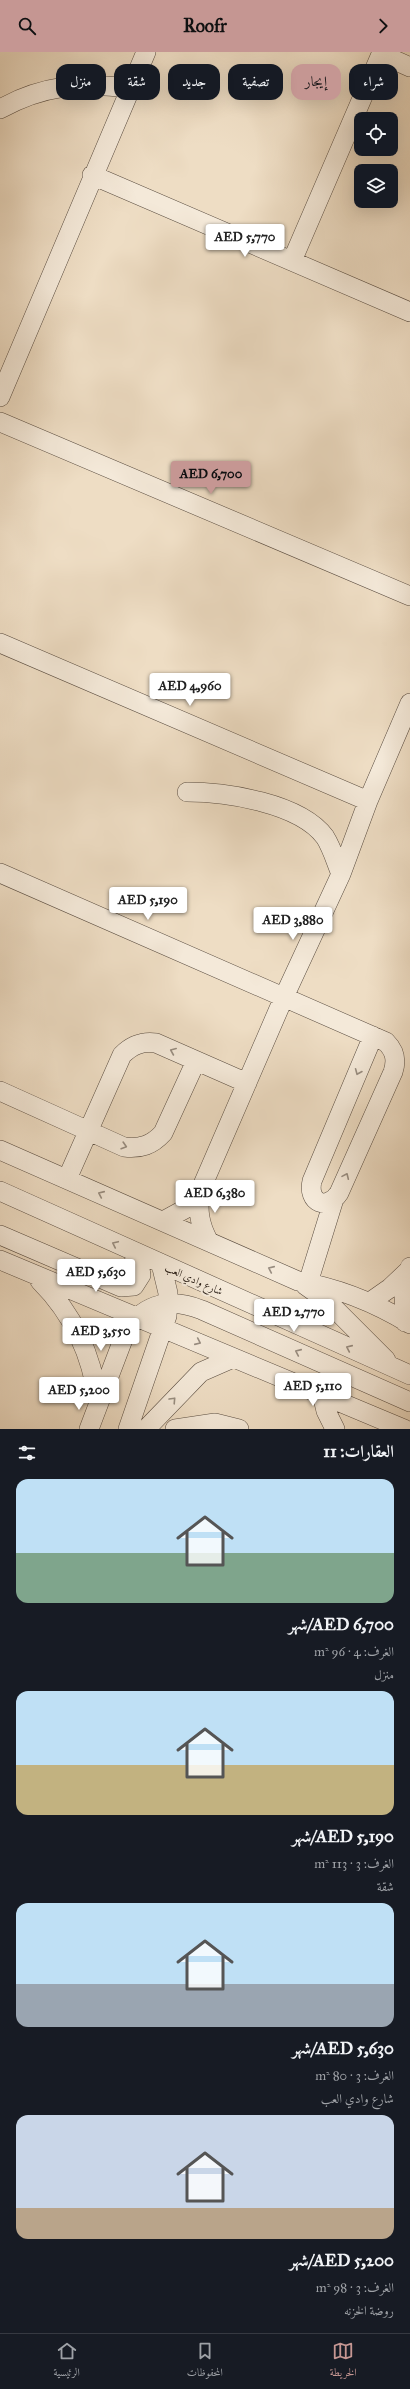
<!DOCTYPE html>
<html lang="ar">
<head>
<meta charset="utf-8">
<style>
	body { margin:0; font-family:"IM FELL Great Primer",Amiri,serif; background:#20242c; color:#f1f3f6; direction:rtl; height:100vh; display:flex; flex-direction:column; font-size:15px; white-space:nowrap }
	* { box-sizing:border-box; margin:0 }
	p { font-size:13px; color:#9ea1a6 }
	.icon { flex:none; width:22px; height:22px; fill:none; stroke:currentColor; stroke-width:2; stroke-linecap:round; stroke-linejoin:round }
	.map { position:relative; height:1377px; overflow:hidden; direction:ltr }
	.panel { display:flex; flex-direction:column; background:#171b24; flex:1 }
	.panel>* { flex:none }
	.hud { position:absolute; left:12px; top:12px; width:386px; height:36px; direction:rtl; display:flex; gap:8px }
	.fabs { position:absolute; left:354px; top:60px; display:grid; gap:8px }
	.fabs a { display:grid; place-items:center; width:44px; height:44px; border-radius:8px; background:#171b24; box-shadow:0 4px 16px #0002; font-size:20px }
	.price { position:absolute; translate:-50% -34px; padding:0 9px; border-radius:4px; background:#fff; color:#222; font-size:13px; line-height:26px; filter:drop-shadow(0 1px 2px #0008) }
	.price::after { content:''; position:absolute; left:50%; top:24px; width:12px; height:9px; margin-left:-6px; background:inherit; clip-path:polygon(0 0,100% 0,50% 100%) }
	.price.current { background:#c59692; color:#111 }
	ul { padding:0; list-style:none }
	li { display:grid; align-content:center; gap:8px; height:212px; padding:0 16px }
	li span { display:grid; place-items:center; height:124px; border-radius:12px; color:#555 }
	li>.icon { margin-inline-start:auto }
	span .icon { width:72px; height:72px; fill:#fffc; stroke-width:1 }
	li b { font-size:17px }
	h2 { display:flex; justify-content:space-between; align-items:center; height:48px; padding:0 16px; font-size:17px }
	.pill { padding:0 14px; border-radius:12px; background:#171b24; box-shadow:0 4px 16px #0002; font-size:14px; line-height:36px }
	.pill.current { background:#c59692; color:#111 }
	header { display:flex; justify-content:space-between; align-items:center; height:52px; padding:0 16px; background:#c59692; color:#111; font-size:18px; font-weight:700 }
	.tab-bar { display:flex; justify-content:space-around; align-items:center; height:56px; border-top:1px solid #363941; background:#171b24; font-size:11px; color:#9ea1a6 }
	.tab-bar a { display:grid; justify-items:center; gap:2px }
	.tab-bar .current { color:#c59692 }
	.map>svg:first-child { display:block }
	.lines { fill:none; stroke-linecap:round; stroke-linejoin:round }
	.minor-casing { stroke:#594c40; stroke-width:20 }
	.minor { stroke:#f4e9d9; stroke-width:19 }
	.oneway { stroke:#988d80 }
	.labels { text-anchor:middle; stroke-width:4; stroke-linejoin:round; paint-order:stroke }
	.street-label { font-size:11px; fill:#271c14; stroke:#f4e9d9 }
</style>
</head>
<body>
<header><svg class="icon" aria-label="forward" viewBox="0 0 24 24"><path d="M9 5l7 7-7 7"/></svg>Roofr<svg class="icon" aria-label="search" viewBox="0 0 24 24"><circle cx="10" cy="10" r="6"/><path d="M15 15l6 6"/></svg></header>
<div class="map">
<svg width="410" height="1377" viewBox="0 0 410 1377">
	<rect width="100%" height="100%" fill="#eeddc4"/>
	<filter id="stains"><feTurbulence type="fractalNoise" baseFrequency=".005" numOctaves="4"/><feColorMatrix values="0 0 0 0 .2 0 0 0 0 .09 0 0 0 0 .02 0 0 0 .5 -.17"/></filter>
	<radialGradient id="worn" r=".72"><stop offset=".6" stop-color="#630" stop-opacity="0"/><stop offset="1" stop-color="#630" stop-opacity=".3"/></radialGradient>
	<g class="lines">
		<g class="minor-casing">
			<path id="minor" d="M381,2L410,15
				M0,57C43,33 82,30 130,36
				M92,123L410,260
				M292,209L382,0
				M0,345L146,0
				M0,370L410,544
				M0,591L368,749
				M187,740C226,740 300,751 325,785C332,796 336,810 341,822
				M0,821L386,990C395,999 397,1008 393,1020L339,1141C327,1159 307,1151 312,1129L373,984
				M0,1039L124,1095C141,1097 152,1093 163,1081L196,1009
				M0,1098L298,1229C339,1236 374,1250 410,1272
				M67,1127L122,1003C132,993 142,989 156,991L247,1031
				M0,1139L410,1323
				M163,1169L185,1157L201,1137
				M0,1183L121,1235L134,1234L141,1223L139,1211L133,1201
				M209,1190C199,1172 197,1157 201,1137L284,945L341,822L368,749L410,651
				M0,1208L404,1377
				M40,1229C74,1263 92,1303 98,1350
				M308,1231L334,1147
				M305,1233L326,1248L386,1308
				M370,1250L390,1236L408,1219
				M405,1270L404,1244L410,1215
				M322,1342L326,1359L335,1377
				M89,1377L127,1277C147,1250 171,1246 202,1258L410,1350
				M128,1377L167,1264L168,1241L161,1212
				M146,1377L201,1320L233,1306
				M175,1377L215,1371L239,1377"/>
		</g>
		<use href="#minor" class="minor"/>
	</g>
	<defs><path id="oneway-chevron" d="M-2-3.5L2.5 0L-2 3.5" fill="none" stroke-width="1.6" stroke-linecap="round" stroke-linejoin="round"/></defs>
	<g class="oneway">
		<use href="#oneway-chevron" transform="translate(173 999) rotate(-157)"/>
		<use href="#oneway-chevron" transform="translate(358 1020) rotate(113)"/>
		<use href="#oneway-chevron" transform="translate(124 1094) rotate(17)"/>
		<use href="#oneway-chevron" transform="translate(346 1124) rotate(-66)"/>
		<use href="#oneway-chevron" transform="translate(101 1142) rotate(-156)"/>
		<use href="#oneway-chevron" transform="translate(115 1192) rotate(-155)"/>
		<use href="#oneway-chevron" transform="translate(271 1217) rotate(-156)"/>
		<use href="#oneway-chevron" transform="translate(198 1290) rotate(24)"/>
		<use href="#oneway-chevron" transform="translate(349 1296) rotate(-156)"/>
		<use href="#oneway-chevron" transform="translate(298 1300) rotate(-156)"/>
		<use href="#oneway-chevron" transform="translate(173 1348) rotate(-47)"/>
	</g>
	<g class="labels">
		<g class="street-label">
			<text transform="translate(194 1227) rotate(24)" y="4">شارع وادي العب</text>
		</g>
	</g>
	<rect width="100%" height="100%" filter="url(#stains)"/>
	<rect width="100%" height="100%" fill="url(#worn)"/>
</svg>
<div class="fabs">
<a><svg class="icon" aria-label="locate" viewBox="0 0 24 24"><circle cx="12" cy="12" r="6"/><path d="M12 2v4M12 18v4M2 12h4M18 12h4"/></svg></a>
<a><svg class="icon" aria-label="layers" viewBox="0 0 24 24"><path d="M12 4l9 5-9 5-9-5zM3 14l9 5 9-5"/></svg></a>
</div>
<b class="price" style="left:245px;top:206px">AED 5,770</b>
<b class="price current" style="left:211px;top:443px">AED 6,700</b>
<b class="price" style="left:190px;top:655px">AED 4,960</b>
<b class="price" style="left:148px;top:869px">AED 5,190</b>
<b class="price" style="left:293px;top:889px">AED 3,880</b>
<b class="price" style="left:215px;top:1162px">AED 6,380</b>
<b class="price" style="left:96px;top:1241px">AED 5,630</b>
<b class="price" style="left:294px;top:1281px">AED 2,770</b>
<b class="price" style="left:101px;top:1300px">AED 3,550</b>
<b class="price" style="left:313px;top:1355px">AED 5,110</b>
<b class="price" style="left:79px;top:1359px">AED 5,200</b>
<div class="hud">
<a class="pill">شراء</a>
<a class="pill current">إيجار</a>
<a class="pill">تصفية</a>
<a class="pill">جديد</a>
<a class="pill">شقة</a>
<a class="pill">منزل</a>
</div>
</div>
<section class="panel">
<h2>العقارات: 11<svg class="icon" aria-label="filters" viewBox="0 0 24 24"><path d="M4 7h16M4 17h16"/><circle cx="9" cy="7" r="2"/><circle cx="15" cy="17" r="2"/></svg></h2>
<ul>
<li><span style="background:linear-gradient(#bfe0f5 60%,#7fa58c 0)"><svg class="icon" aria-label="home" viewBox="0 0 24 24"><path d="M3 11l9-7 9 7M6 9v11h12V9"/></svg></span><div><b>AED 6,700/شهر</b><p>الغرف: 4 · 96 m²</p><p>منزل</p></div></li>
<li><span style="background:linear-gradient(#bfe0f5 60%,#c2b280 0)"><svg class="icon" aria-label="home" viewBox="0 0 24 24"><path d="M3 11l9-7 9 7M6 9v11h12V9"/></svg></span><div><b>AED 5,190/شهر</b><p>الغرف: 3 · 113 m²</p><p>شقة</p></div></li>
<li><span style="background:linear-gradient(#bfe0f5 65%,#9aa5b1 0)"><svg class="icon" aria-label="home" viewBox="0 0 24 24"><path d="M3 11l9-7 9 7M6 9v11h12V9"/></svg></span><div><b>AED 5,630/شهر</b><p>الغرف: 3 · 80 m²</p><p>شارع وادي العب</p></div></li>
<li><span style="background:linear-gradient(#c9d6e8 75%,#b9a48a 0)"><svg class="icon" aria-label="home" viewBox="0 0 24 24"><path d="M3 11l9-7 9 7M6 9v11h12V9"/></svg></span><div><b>AED 5,200/شهر</b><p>الغرف: 3 · 98 m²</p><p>روضة الخزنه</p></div></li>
</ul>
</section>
<nav class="tab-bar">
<a class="current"><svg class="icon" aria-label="map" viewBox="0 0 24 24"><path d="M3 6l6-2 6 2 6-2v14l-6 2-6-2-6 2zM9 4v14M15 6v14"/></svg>الخريطة</a>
<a><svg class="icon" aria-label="saved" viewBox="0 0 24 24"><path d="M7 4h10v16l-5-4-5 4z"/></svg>المحفوظات</a>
<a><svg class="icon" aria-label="home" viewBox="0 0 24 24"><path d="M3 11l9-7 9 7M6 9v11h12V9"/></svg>الرئيسية</a>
</nav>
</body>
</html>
